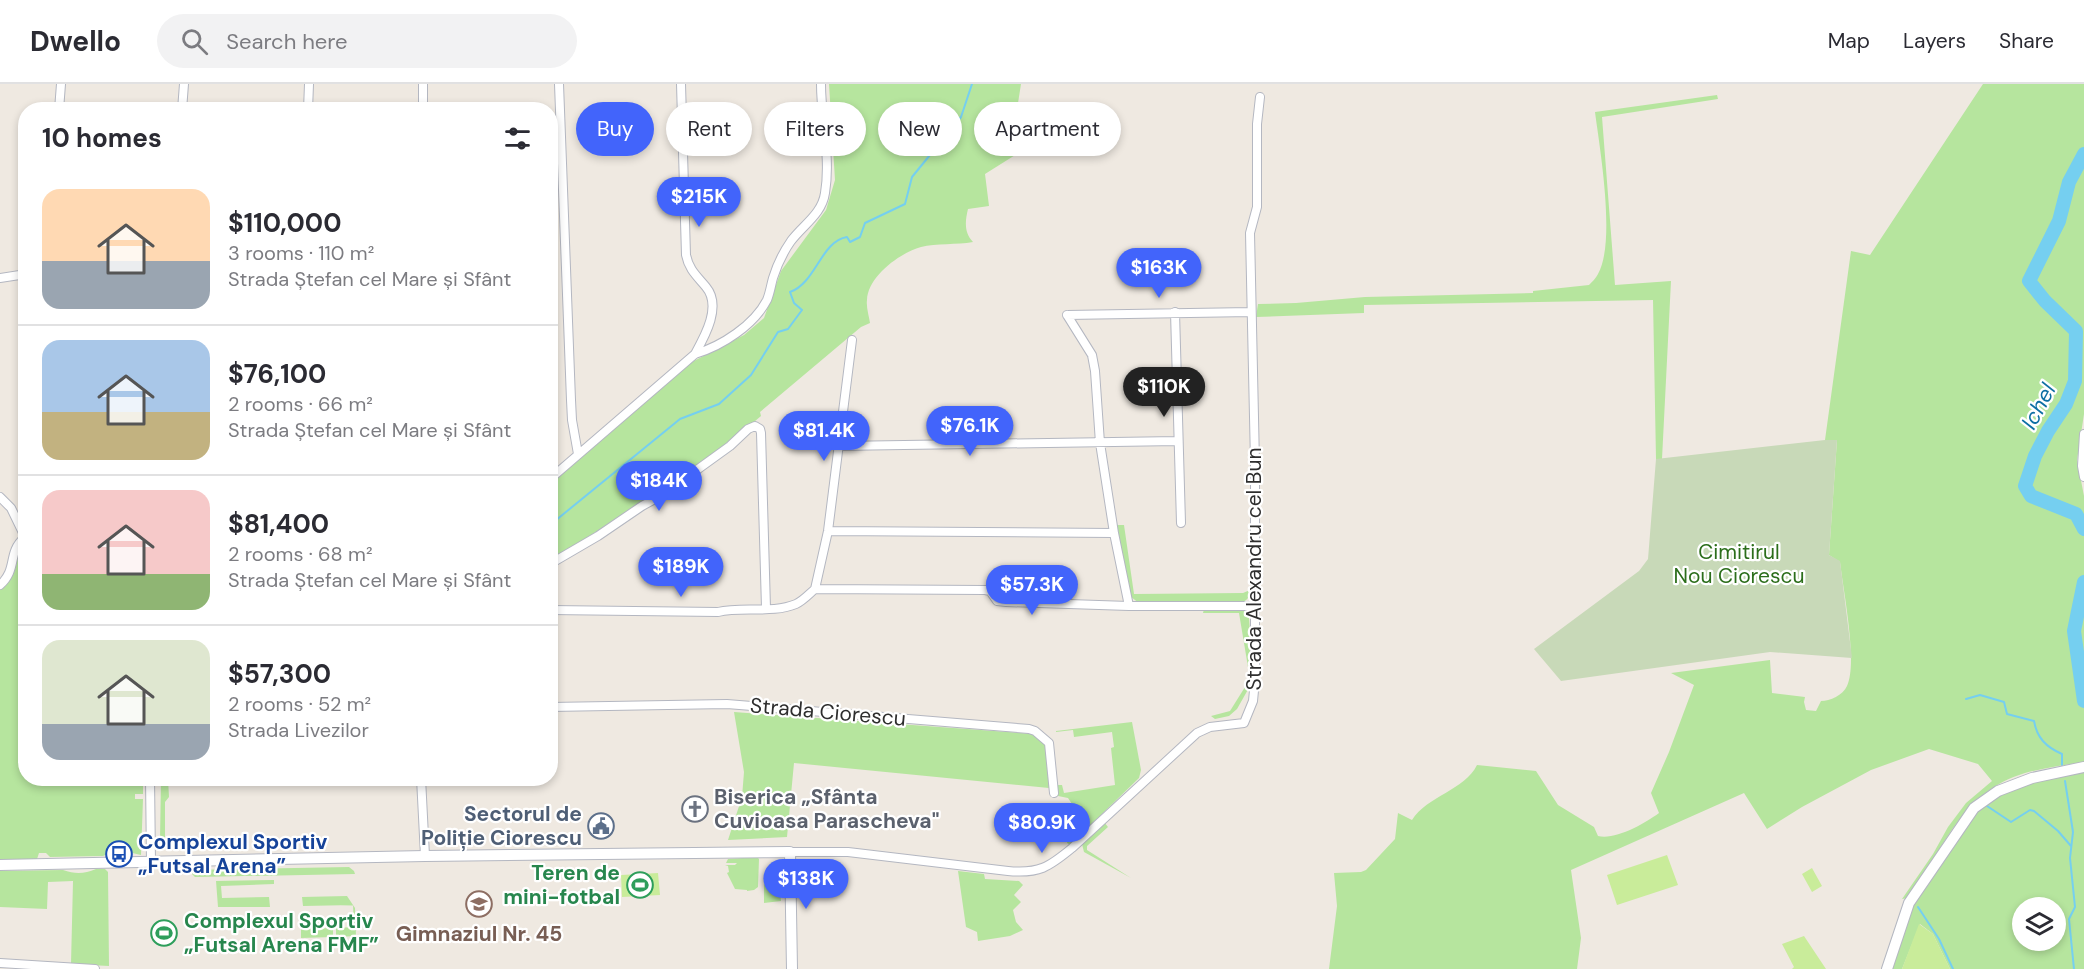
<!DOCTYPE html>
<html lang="en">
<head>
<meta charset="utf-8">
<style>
	body { margin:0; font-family:"DM Sans",sans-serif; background:#f2f2f3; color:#2b2b33; height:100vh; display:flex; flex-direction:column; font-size:22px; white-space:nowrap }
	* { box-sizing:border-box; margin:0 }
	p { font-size:20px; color:#7c7c81 }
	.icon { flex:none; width:33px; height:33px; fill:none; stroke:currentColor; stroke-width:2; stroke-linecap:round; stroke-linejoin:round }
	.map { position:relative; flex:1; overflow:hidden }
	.drawer { position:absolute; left:18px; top:18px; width:540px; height:684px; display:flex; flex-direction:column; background:#fff; border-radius:24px; box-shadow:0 3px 9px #0003 }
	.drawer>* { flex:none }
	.top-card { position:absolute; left:576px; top:18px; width:570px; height:54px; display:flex; gap:12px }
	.buttons { position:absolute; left:2012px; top:813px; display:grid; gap:12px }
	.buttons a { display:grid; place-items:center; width:54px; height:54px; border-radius:50%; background:#fff; box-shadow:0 3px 9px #0003; font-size:30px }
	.price { position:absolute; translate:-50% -51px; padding:0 14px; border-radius:21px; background:#4264fb; color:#fff; font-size:20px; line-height:39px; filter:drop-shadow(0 2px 3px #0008) }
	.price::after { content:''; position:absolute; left:50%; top:36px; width:18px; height:14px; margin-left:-9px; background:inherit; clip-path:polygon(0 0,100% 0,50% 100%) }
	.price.selected { background:#222; color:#fff }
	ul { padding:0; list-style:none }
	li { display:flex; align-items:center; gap:18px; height:150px; padding:0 24px }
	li+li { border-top:2px solid #e1e1e2 }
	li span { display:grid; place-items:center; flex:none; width:168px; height:120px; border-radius:18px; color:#555 }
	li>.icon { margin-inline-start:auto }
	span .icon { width:72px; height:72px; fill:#fffc; stroke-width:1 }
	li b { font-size:26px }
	h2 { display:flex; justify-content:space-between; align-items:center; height:72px; padding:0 24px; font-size:26px }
	.pill { padding:0 21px; border-radius:27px; background:#fff; box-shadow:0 3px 9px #0003; font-size:21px; line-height:54px }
	.pill.selected { background:#4264fb; color:#fff }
	header { display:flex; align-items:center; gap:36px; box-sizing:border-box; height:84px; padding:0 30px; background:#fff; border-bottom:2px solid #e1e1e2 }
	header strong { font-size:28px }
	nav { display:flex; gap:33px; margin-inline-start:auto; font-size:21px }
	.search { width:420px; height:54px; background:#f2f2f3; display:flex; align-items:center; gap:15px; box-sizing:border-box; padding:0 21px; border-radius:33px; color:#7c7c81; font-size:22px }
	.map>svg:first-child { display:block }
	.green { fill:#b6e59e; fill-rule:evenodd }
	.cemetery { fill:#c8d9b8 }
	.pitch { fill:#c9ec9a }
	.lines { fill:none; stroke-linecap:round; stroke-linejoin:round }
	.stream { stroke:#75cff0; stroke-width:2 }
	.river { stroke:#75cff0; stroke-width:14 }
	.street-casing { stroke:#b4b7c1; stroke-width:10 }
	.secondary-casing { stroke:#b4b7c1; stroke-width:12 }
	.street { stroke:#fff; stroke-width:8 }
	.secondary { stroke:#fff; stroke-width:10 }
	.labels { text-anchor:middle; stroke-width:4.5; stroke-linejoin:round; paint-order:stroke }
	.park-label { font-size:21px; fill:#2c6e1b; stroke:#fff }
	.street-label { font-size:21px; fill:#2e2e2e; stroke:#fff }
	.worship-label { font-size:21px; font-weight:bold; fill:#5b616d; stroke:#fff; text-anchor:start }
	.service-label { font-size:21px; font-weight:bold; fill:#4e5e75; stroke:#fff; text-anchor:end }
	.transit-label { font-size:21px; font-weight:bold; fill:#164399; stroke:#fff; text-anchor:start }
	.leisure-label { font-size:21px; font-weight:bold; fill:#27864d; stroke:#fff; text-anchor:end }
	.education-label { font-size:21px; font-weight:bold; fill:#785e54; stroke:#fff }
	.water-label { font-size:22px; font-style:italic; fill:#0d6fa3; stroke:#fff }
</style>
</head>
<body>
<header>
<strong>Dwello</strong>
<div class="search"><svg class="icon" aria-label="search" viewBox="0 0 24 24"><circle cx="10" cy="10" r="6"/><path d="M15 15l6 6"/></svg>Search here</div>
<nav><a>Map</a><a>Layers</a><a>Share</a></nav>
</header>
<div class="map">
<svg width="2084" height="885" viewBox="0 0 2084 885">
	<rect width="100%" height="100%" fill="#efe9e1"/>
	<path class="green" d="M829,0H1021L1015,38L1020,68L985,90L989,122L968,125C965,137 964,149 973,158C957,161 936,159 921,163C900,169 868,192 867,216C866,223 869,232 870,239L861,243L760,328L761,332L728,360L666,406L551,475V399L690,279L744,251L764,234L781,187L826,126L835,96Z
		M1983,0H2084V330L2077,376L2084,412V678C2065,681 2044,684 2025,689C1961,708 1944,765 1908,814L1902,815L1933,770L1948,743L1966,719L1992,697L1978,680L1929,665L1871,686L1802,723L1767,745L1744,709L1571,786L1581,854L1577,885H1329L1337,822L1334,789L1361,788L1366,786L1395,755L1398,729L1412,736C1427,712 1465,706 1477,681L1536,687L1558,721L1594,743L1598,752C1616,756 1644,740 1659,729L1651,709L1669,668L1694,601L1671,589L1770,576L1772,609L1805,613L1804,618L1806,626L1816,627L1821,617C1830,617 1843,611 1847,602C1858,579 1843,505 1840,478L1829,471L1837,356H1825L1851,167L1870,171Z
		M1717,11L1718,15L1602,33L1615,201L1671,197L1662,375H1656L1653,216L1364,221V229L1256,233L1258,220L1296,219L1365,213L1533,209V207L1589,201C1592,198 1596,194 1598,190C1616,158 1600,66 1595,28Z
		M1117,441H1124L1134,510L1243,509L1250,506C1249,513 1248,517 1240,519H1139L1131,513L1128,507Z
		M19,464L25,465V510L20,515L21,535L26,536V694L143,695V710H135V715H143L141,771L128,768H113L103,772L50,773L46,769H39L37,775L0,777V506C16,492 16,485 19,464Z
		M1238,524L1247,529L1249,534L1253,590L1250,602L1237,625L1229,632L1215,635L1211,632L1230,627L1250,595L1239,529H1203L1204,525Z
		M734,628L1034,650L1047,660L1049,704L794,679L787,753L728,756L742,713L744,688Z
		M1132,638L1141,686L1139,694L1070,761L1067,759L1069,751L1067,750L1082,735L1068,714L1058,712L1057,701H1062L1064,709L1115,701L1111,664L1114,663L1112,648L1074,653L1073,646L1056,648V647Z
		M2084,687V885H1950L1933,850L1920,840L1902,885H1892L1910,827L1974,730L2000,712L2026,700ZM2022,824H2055V856H2022Z
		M161,695H168L169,713L165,718V755H172L167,759H157V756H160Z
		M1104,738L1108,743L1087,762V766L1131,794L1084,768L1082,760Z
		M757,773L759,775L758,803L754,806L747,807V806L735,805L727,789L729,788L728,782L725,781H735L737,779H726L728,775Z
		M349,783L354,787L355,790L195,793L188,786Z
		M96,785H105L108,788L109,882L71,880L73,797L48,798L47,825L0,823V787L63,786C75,790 84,790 96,785Z
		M777,786L779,791L781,817L764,819V801Z
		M958,787L984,790L985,795L1019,797L1023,801L1014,811L1021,818L1013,826L1016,838L1023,846L1010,852L978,857L977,848L966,843Z
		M274,796V800L221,802L222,814L269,813L270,823H218L216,797Z
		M347,812L355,824L356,852L336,853V844L354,843L353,821L303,822L302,813Z
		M333,844V853L301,854V845Z"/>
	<path class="cemetery" d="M1825,356H1837L1829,471L1840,477L1852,574L1770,568L1561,597L1534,565L1639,487L1648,475L1656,375Z"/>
	<path class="pitch" d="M1667,771L1678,801L1617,821L1607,791Z
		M1812,784L1822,802L1812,808L1802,790Z
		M658,789L660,811L622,813L621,791Z
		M1919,840L1933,850L1950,885H1902Z
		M1804,852L1826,885H1792L1794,883L1782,860Z"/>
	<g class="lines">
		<path class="stream" d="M550,441L680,335L719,320L751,291L778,248L788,245L802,226L794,219L790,208C816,199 821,157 847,153L850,158L860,153L865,139L905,120L912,93L961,33L972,0
			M1966,615L1980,611L2004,618L2007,630L2034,637C2037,654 2046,663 2062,670V681
			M2065,697L2073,748L2070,774L2075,823L2069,835L2074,885
			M1987,722L2011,738L2030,726L2034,727L2058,747L2071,762
			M1918,823L1939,855L1953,885"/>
		<path class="river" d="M2084,70L2069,98L2059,137L2029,197L2045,217L2076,247L2075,297L2066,320L2048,347L2035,372L2025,402L2031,412L2076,430L2084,445
			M2084,498L2074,547L2084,617"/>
		<g class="street-casing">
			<path id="street" d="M559,0L571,316L572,336L578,370
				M681,0L686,171C689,186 697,192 706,203C722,222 705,252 695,270
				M59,26L61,0
				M182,26L184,0
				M308,26L309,0
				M423,26V0
				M0,194L26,190
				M1175,228L1181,439
				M1067,231L1092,271L1095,287L1100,359L1114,449L1129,522
				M1067,231L1251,228
				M2084,350L2082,382L2084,393
				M839,362L1178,357
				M550,395L695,270C722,262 754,241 767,216C770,209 771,201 773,194C777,181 784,167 791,157C803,141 822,130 825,109C831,73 821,36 821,0
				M0,413L11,424L26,455
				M828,447L1114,449
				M550,480L598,452L642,422L664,410L675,399L694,388L730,362L748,345L755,342L760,345L761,349L766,524
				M0,501C18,485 7,469 24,454
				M815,505L828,447L852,256
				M550,526L718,528C742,522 772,530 796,520C803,517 809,510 815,505L985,506L990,507L997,517L1006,518L1129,522H1255
				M550,623L727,620L1029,645L1035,647L1049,659L1054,709
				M150,694L151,778
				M421,694L425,772
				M790,768H848L1008,787C1039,790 1049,783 1072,764L1197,649L1210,643L1244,639L1253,617L1255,596V379L1250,149L1257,123V40L1260,13
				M0,879L95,885"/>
		</g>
		<g class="secondary-casing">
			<path id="secondary" d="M0,781L425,772L790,768L792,885
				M1887,885L1909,819L1974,724L1998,707L2032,694L2084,683"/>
		</g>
		<use href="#street" class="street"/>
		<use href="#secondary" class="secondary"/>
	</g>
	<defs>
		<g id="church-ring" transform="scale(1.35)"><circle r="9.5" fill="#fff" stroke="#6b7280" stroke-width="1.5"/><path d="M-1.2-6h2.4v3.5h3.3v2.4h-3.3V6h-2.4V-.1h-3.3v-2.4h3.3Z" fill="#6b7280"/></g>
		<g id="civic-ring" transform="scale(1.35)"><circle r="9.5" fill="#fff" stroke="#5c6f8a" stroke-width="1.5"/><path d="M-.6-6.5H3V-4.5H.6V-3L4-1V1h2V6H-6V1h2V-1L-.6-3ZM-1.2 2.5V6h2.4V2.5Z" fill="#5c6f8a"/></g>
		<g id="bus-ring" transform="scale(1.35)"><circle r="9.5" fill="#fff" stroke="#1a4fb4" stroke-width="1.5"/><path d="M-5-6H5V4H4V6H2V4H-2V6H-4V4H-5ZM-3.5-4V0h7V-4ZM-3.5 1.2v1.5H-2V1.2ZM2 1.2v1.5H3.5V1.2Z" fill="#1a4fb4"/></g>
		<g id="stadium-ring" transform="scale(1.35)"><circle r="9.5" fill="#fff" stroke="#2e9e5b" stroke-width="1.5"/><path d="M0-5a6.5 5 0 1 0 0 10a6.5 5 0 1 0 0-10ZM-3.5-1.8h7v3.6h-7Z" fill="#2e9e5b"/></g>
		<g id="school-ring" transform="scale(1.35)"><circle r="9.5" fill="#fff" stroke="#8d6e63" stroke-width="1.5"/><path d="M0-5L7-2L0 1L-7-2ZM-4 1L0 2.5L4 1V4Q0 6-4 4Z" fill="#8d6e63"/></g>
	</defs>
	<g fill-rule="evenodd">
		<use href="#church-ring" x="695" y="725"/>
		<use href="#civic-ring" x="601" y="742"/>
		<use href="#bus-ring" x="119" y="770"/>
		<use href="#stadium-ring" x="640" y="801"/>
		<use href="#school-ring" x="479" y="820"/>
		<use href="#stadium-ring" x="164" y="849"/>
	</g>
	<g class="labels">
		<g class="park-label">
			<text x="1739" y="475">Cimitirul<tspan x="1739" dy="24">Nou Ciorescu</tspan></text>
		</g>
		<g class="street-label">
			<text transform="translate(1254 485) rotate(-90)" y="7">Strada Alexandru cel Bun</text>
			<text transform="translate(828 628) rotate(5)" y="7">Strada Ciorescu</text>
		</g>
		<g class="worship-label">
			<text x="714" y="720">Biserica „Sfânta<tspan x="714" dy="24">Cuvioasa Parascheva"</tspan></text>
		</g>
		<g class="service-label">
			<text x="582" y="737">Sectorul de<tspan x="582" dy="24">Poliție Ciorescu</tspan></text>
		</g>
		<g class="transit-label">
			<text x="138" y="765">Complexul Sportiv<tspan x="138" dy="24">„Futsal Arena”</tspan></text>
		</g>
		<g class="leisure-label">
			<text x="620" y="796">Teren de<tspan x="620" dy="24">mini-fotbal</tspan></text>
			<text x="184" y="844" text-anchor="start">Complexul Sportiv<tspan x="184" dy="24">„Futsal Arena FMF”</tspan></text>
		</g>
		<g class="education-label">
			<text x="479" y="857">Gimnaziul Nr. 45</text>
		</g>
		<g class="water-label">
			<text transform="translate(2038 322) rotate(-62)" y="8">Ichel</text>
		</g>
	</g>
</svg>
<div class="buttons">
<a><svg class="icon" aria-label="layers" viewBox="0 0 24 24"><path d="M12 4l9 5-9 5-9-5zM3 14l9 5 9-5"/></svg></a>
</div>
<b class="price" style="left:699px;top:144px">$215K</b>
<b class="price" style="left:1159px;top:215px">$163K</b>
<b class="price selected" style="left:1164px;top:334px">$110K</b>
<b class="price" style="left:970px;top:373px">$76.1K</b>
<b class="price" style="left:824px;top:378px">$81.4K</b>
<b class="price" style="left:659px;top:428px">$184K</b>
<b class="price" style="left:681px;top:514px">$189K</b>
<b class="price" style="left:1032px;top:532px">$57.3K</b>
<b class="price" style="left:1042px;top:770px">$80.9K</b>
<b class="price" style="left:806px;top:826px">$138K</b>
<div class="top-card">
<a class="pill selected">Buy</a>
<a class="pill">Rent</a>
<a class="pill">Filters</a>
<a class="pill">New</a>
<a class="pill">Apartment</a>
</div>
<section class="drawer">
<h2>10 homes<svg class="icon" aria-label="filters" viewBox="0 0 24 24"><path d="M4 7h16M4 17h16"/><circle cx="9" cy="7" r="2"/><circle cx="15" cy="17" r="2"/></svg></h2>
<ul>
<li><span style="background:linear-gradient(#ffd9b3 60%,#9aa5b1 0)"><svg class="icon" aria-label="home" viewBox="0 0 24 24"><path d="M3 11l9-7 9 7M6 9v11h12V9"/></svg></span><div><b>$110,000</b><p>3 rooms · 110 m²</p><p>Strada Ștefan cel Mare și Sfânt</p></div></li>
<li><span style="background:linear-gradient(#a9c7e8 60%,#c2b280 0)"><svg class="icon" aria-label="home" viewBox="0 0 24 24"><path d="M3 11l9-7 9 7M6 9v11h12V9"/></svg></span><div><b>$76,100</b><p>2 rooms · 66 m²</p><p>Strada Ștefan cel Mare și Sfânt</p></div></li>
<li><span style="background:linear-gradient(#f6c9c9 70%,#8fb573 0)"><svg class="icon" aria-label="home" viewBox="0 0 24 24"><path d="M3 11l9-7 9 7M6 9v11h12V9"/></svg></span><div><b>$81,400</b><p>2 rooms · 68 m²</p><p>Strada Ștefan cel Mare și Sfânt</p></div></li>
<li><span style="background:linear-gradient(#dfe7d0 70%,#9aa5b1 0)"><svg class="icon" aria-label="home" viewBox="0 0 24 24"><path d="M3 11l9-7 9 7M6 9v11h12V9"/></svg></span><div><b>$57,300</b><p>2 rooms · 52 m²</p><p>Strada Livezilor</p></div></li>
</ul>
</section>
</div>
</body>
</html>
